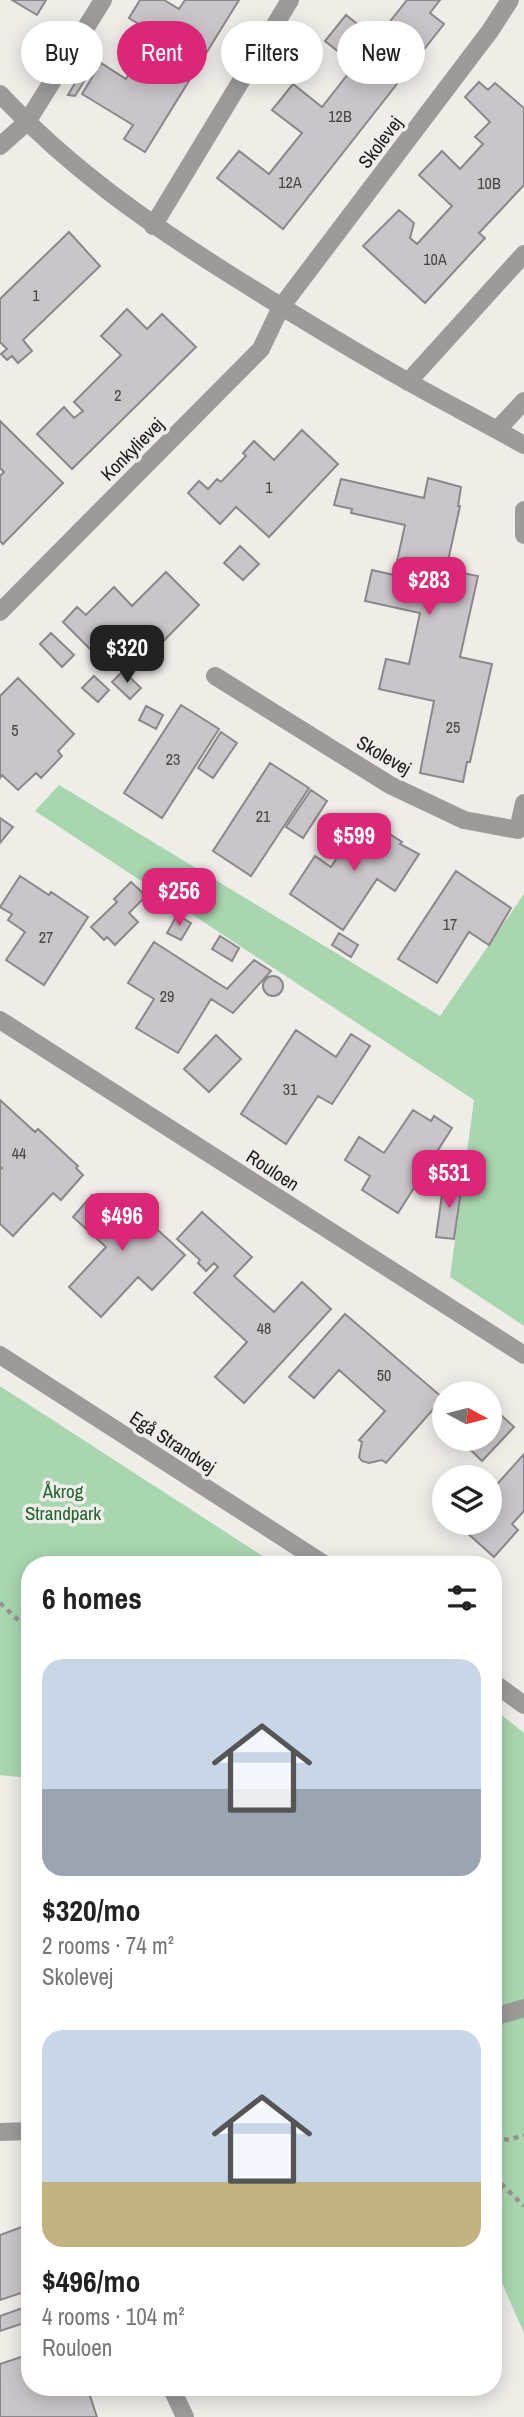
<!DOCTYPE html>
<html lang="en">
<head>
<meta charset="utf-8">
<style>
	body { margin:0; font-family:"Archivo Narrow",sans-serif; background:#f6f6f6; color:#222; height:100vh; display:flex; flex-direction:column; font-size:26px; white-space:nowrap }
	* { box-sizing:border-box; margin:0 }
	p { font-size:23px; color:#767676 }
	.icon { flex:none; width:38px; height:38px; fill:none; stroke:currentColor; stroke-width:2; stroke-linecap:round; stroke-linejoin:round }
	.map { position:relative; flex:1; overflow:hidden }
	.drawer { position:absolute; left:21px; top:1556px; width:481px; height:840px; display:flex; flex-direction:column; background:#fff; border-radius:28px; box-shadow:0 4px 18px #0003 }
	.drawer>* { flex:none }
	.top-card { position:absolute; left:21px; top:21px; width:483px; height:63px; display:flex; gap:14px }
	.needle { width:46px; rotate:97deg }
	.fabs { position:absolute; left:432px; top:1381px; display:grid; gap:14px }
	.fabs a { display:grid; place-items:center; width:70px; height:70px; border-radius:50%; background:#fff; box-shadow:0 4px 18px #0003; font-size:35px }
	.price { position:absolute; translate:-50% -60px; padding:0 16px; border-radius:14px; background:#db2777; color:#fff; font-size:23px; line-height:46px; filter:drop-shadow(0 2px 4px #0008) }
	.price::after { content:''; position:absolute; left:50%; top:42px; width:21px; height:16px; margin-left:-10px; background:inherit; clip-path:polygon(0 0,100% 0,50% 100%) }
	.price.active { background:#222; color:#fff }
	ul { padding:0; list-style:none }
	li { display:grid; align-content:center; gap:14px; height:371px; padding:0 21px }
	li span { display:grid; place-items:center; height:217px; border-radius:21px; color:#555 }
	li>.icon { margin-inline-start:auto }
	span .icon { width:126px; height:126px; fill:#fffc; stroke-width:1 }
	li b { font-size:30px }
	h2 { display:flex; justify-content:space-between; align-items:center; height:84px; padding:0 21px; font-size:30px }
	.pill { padding:0 24px; border-radius:32px; background:#fff; box-shadow:0 4px 18px #0003; font-size:24px; line-height:63px }
	.pill.active { background:#db2777; color:#fff }
	.map>svg:first-child { display:block }
	.green { fill:#a8d6af }
	.building { fill:#cac5c9; stroke:#8b878a; stroke-width:2 }
	.lines { fill:none; stroke-linecap:round; stroke-linejoin:round }
	.path { stroke:#969591; stroke-width:4.5; stroke-dasharray:5 5; stroke-linecap:butt }
	.minor { stroke:#9d9a9a; stroke-width:18 }
	.labels { text-anchor:middle; stroke-width:7; stroke-linejoin:round; paint-order:stroke }
	.number-label { font-size:16px; fill:#484645 }
	.street-label { font-size:19px; fill:#1c1b19; stroke:#efede8 }
	.park-label { font-size:19px; fill:#226433; stroke:#efede8 }
</style>
</head>
<body>
<div class="map">
<svg width="524" height="2417" viewBox="0 0 524 2417">
	<rect width="100%" height="100%" fill="#efede8"/>
	<path class="green" d="M59,785L440,1016L524,894V1326L450,1277L474,1100L35,811Z
		M0,1386L275,1564H30V1778L0,1775Z
		M494,1709L524,1733V2333L494,2265Z"/>
	<path class="building" d="M12,0H46L37,15Z
		M140,0H164L179,9L185,0H239L145,152L124,139L133,125L82,94L101,63L126,79L151,32L129,18Z
		M407,0H440L430,13L444,24L283,229L217,178L239,151L269,174L302,133L272,110L293,84L322,107L355,65L325,41L346,15L376,39Z
		M92,54L98,59L75,96L68,95Z
		M479,82L488,90L495,83L524,108V185L479,233L485,238L425,303L363,246L399,210L414,223L410,238L417,244L452,206L419,175L442,151L460,169L483,144L475,137L490,122L465,97Z
		M69,232L100,266L23,340L32,351L18,363L12,356L7,360L1,354L7,349L0,342V299Z
		M127,309L147,329L162,314L196,347L72,469L37,434L64,407L74,418L83,411L74,402L121,355L101,336Z
		M0,421L63,483L3,544L0,541V476L4,472L0,468Z
		M302,430L338,464L269,537L236,507L220,524L188,493L199,481L208,489L217,479L221,482L246,456L243,453L254,441L274,460Z
		M428,478L461,487L458,506H460L446,570L478,576L460,657L492,664L470,762H467L463,782L420,773L434,701L379,689L386,659L409,664L420,613L365,601L372,570L394,575L405,525L351,513L352,509L334,505L341,479L424,498Z
		M240,546L259,564L243,580L224,563Z
		M166,572L199,605L137,668L108,639L94,653L63,622L77,607L86,615L114,587L132,606Z
		M51,633L74,655L62,667L40,644Z
		M123,671L141,688L130,699L112,682Z
		M94,676L109,690L98,702L82,688Z
		M18,678L74,734L58,751L62,756L41,778L36,773L18,790L2,775L0,778V696Z
		M181,705L219,729L162,818L124,793Z
		M146,706L163,715L156,729L139,720Z
		M221,732L237,743L213,778L198,768Z
		M270,763L309,788L251,876L213,851Z
		M311,790L327,801L303,838L286,827Z
		M363,817L402,842L400,844L419,854L395,891L377,879L343,930L290,894L315,856L331,867Z
		M0,818L13,827L0,843Z
		M456,871L511,908L489,945L469,932L437,983L398,959Z
		M20,876L49,895L51,892L88,917L44,985L6,960L25,932L8,920L12,914L0,907Z
		M131,882L146,896L129,913L138,922L115,945L107,937L104,940L91,927L117,902L114,899Z
		M177,915L191,923L181,940L167,933Z
		M339,933L358,945L351,957L332,945Z
		M220,936L239,948L232,961L212,949Z
		M154,942L227,989L254,960L271,971L233,1013L211,999L178,1053L136,1028L154,999L128,983Z
		M263 986a10 10 0 1 1 20 0a10 10 0 1 1-20 0Z
		M296,1030L336,1057L351,1034L370,1046L332,1104L318,1096L286,1144L241,1114Z
		M216,1035L241,1059L209,1092L184,1069Z
		M0,1100L35,1132L38,1129L78,1166L76,1168L83,1175L61,1200L53,1193L13,1236L0,1224V1170L2,1168L0,1166Z
		M413,1110L431,1121L434,1116L452,1128L398,1213L362,1190L370,1176L345,1160L359,1137L384,1153Z
		M444,1181L462,1184L454,1239L436,1237Z
		M92,1195L108,1210L121,1196L185,1255L152,1290L138,1277L101,1317L69,1287L106,1247L73,1217Z
		M202,1212L252,1257L234,1276L274,1312L302,1282L331,1309L244,1403L215,1377L247,1342L194,1293L218,1267L214,1263L206,1271L198,1263L200,1260L177,1239Z
		M345,1314L443,1398L386,1463L382,1460L369,1463L362,1461L359,1457L362,1442L359,1440L385,1411L339,1370L314,1398L289,1377Z
		M490,1405L514,1427L482,1461L458,1438H490Z
		M524,1454V1511L512,1524L518,1530L494,1557L455,1522H490V1492Z
		M30,2224V2290L0,2300V2235Z
		M28,2306L30,2321L0,2331V2316Z
		M30,2354V2387H87L97,2417H0V2364Z"/>
	<g class="lines">
		<path class="path" d="M0,1603L30,1631
			M494,2138L509,2140L524,2135
			M494,2177L524,2206"/>
		<path class="minor" d="M0,94C68,167 145,221 229,274C288,311 347,347 407,381C446,403 485,423 524,445
			M0,146L27,122L103,0
			M153,226L290,0
			M408,382L524,254
			M497,430L524,401
			M524,510V535
			M0,612L261,349L281,307L490,31L510,0
			M215,676L390,785L464,820L518,830L524,803
			M0,1020L524,1355
			M0,1355L324,1564
			M494,1683L524,1705
			M494,2017L524,2008
			M0,2132L30,2131
			M171,2387L185,2417"/>
	</g>
	<g class="labels">
		<g class="number-label">
			<text x="340" y="122">12B</text>
			<text x="290" y="188">12A</text>
			<text x="489" y="189">10B</text>
			<text x="435" y="265">10A</text>
			<text x="36" y="301">1</text>
			<text x="118" y="401">2</text>
			<text x="269" y="493">1</text>
			<text x="453" y="733">25</text>
			<text x="15" y="736">5</text>
			<text x="173" y="765">23</text>
			<text x="263" y="822">21</text>
			<text x="450" y="930">17</text>
			<text x="46" y="943">27</text>
			<text x="167" y="1002">29</text>
			<text x="290" y="1095">31</text>
			<text x="19" y="1159">44</text>
			<text x="264" y="1334">48</text>
			<text x="384" y="1381">50</text>
		</g>
		<g class="street-label">
			<text transform="translate(380 142) rotate(-53)" y="7">Skolevej</text>
			<text transform="translate(132 449) rotate(-45)" y="7">Konkylievej</text>
			<text transform="translate(384 755) rotate(30)" y="7">Skolevej</text>
			<text transform="translate(273 1170) rotate(33)" y="7">Rouloen</text>
			<text transform="translate(173 1442) rotate(33)" y="7">Egå Strandvej</text>
		</g>
		<g class="park-label">
			<text x="63" y="1498">Åkrog<tspan x="63" dy="22">Strandpark</tspan></text>
		</g>
	</g>
</svg>
<div class="fabs">
<a><svg class="needle" viewBox="-14 -14 28 28"><path d="M0-13l5 13h-10z" fill="#e53935"/><path d="M0 13l5-13h-10z" fill="#767676"/></svg></a>
<a><svg class="icon" aria-label="layers" viewBox="0 0 24 24"><path d="M12 4l9 5-9 5-9-5zM3 14l9 5 9-5"/></svg></a>
</div>
<b class="price" style="left:429px;top:617px">$283</b>
<b class="price active" style="left:127px;top:685px">$320</b>
<b class="price" style="left:354px;top:873px">$599</b>
<b class="price" style="left:179px;top:928px">$256</b>
<b class="price" style="left:449px;top:1210px">$531</b>
<b class="price" style="left:122px;top:1253px">$496</b>
<div class="top-card">
<a class="pill">Buy</a>
<a class="pill active">Rent</a>
<a class="pill">Filters</a>
<a class="pill">New</a>
</div>
<section class="drawer">
<h2>6 homes<svg class="icon" aria-label="filters" viewBox="0 0 24 24"><path d="M4 7h16M4 17h16"/><circle cx="9" cy="7" r="2"/><circle cx="15" cy="17" r="2"/></svg></h2>
<ul>
<li><span style="background:linear-gradient(#c9d6e8 60%,#9aa5b1 0)"><svg class="icon" aria-label="home" viewBox="0 0 24 24"><path d="M3 11l9-7 9 7M6 9v11h12V9"/></svg></span><div><b>$320/mo</b><p>2 rooms · 74 m²</p><p>Skolevej</p></div></li>
<li><span style="background:linear-gradient(#c9d6e8 70%,#c2b280 0)"><svg class="icon" aria-label="home" viewBox="0 0 24 24"><path d="M3 11l9-7 9 7M6 9v11h12V9"/></svg></span><div><b>$496/mo</b><p>4 rooms · 104 m²</p><p>Rouloen</p></div></li>
</ul>
</section>
</div>
</body>
</html>
